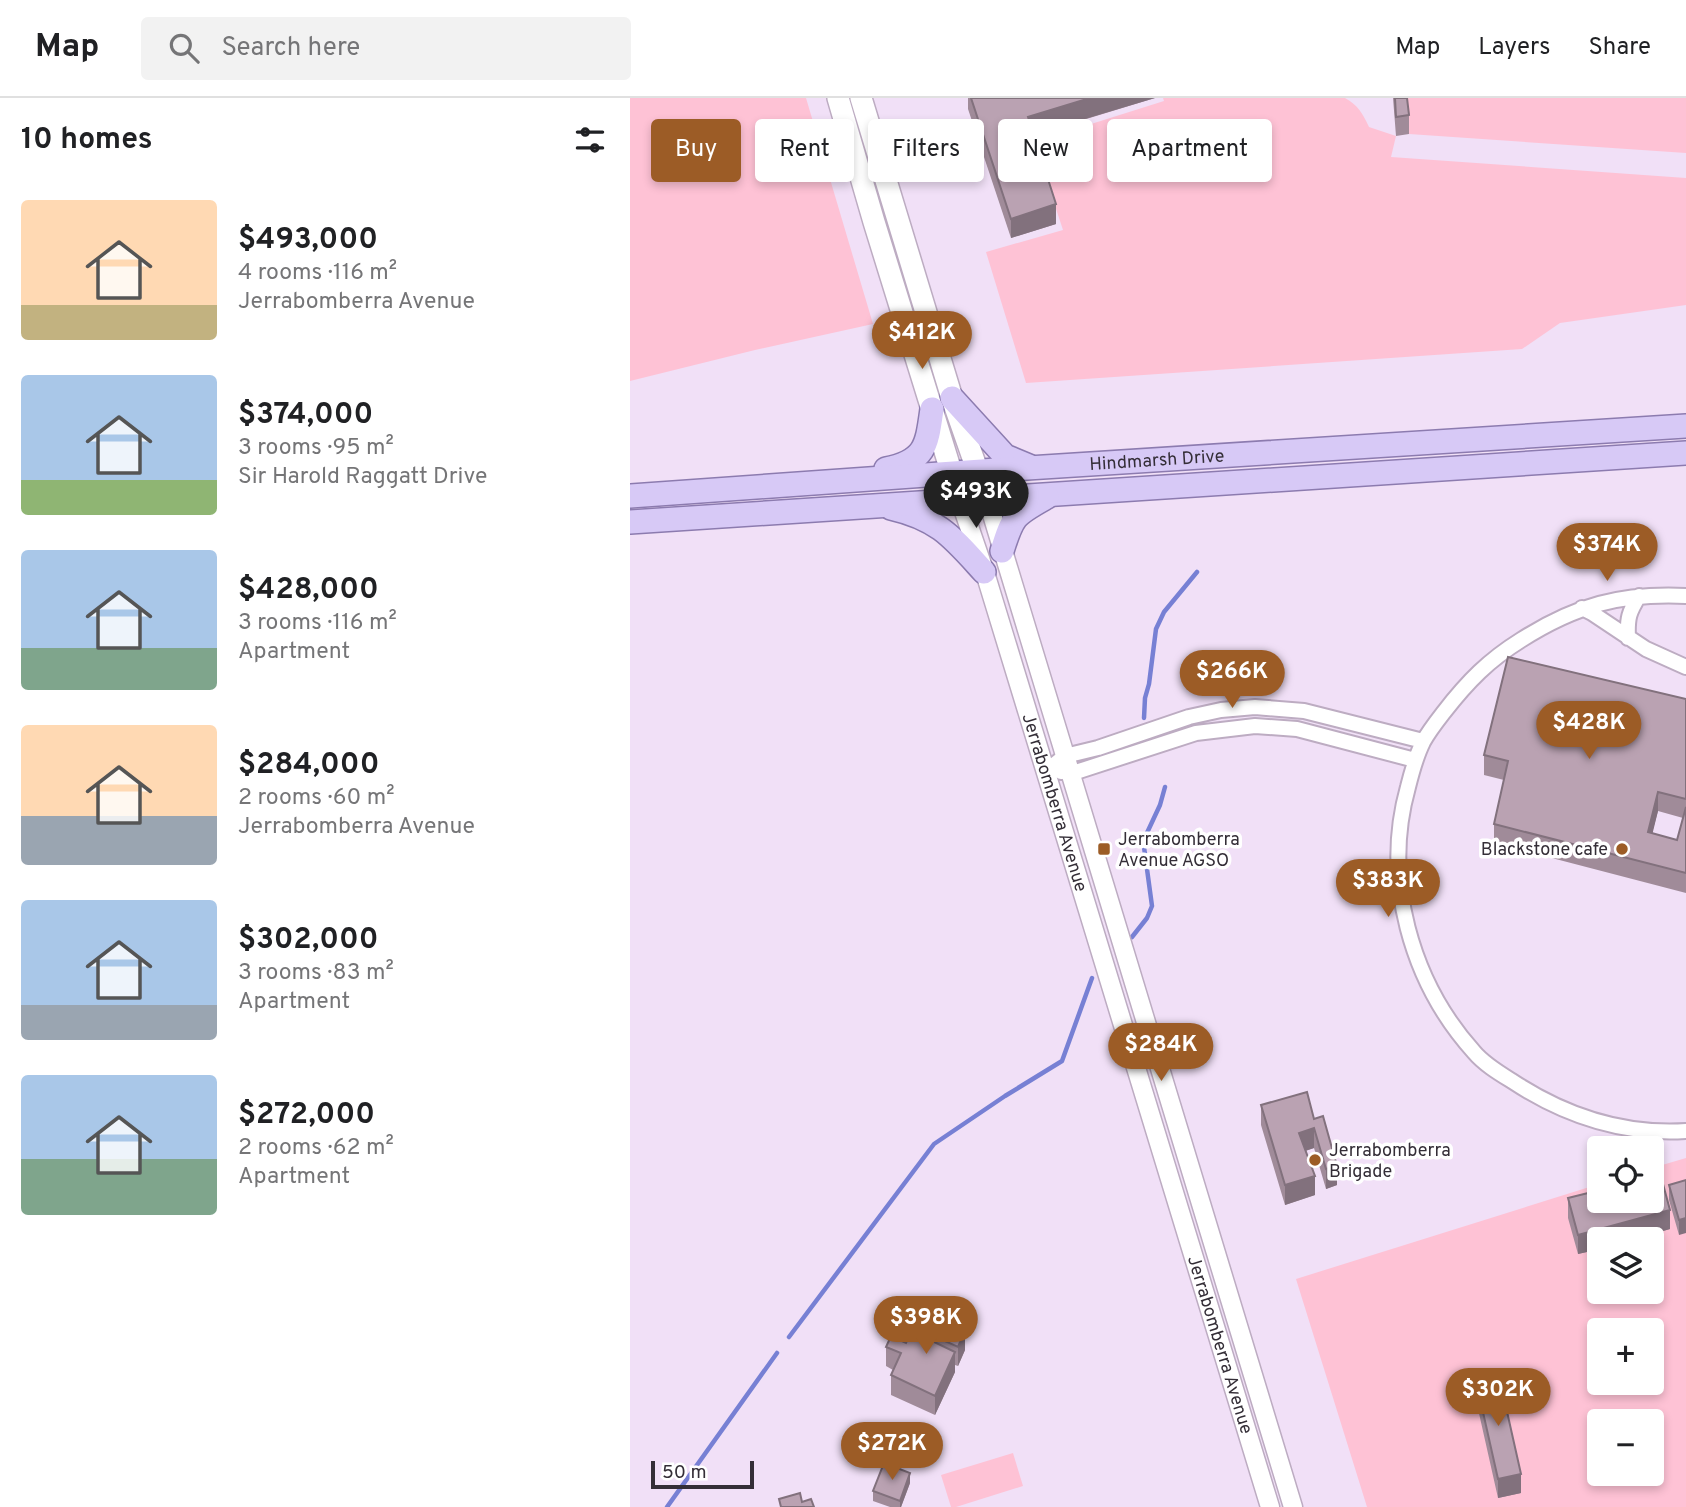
<!DOCTYPE html>
<html lang="en">
<head>
<meta charset="utf-8">
<style>
	body { margin:0; font-family:Overpass,sans-serif; background:#f2f2f2; color:#202124; height:100vh; display:flex; flex-direction:column; font-size:26px; white-space:nowrap }
	* { box-sizing:border-box; margin:0 }
	p { font-size:23px; color:#757577 }
	.icon { flex:none; width:38px; height:38px; fill:none; stroke:currentColor; stroke-width:2; stroke-linecap:round; stroke-linejoin:round }
	.map { position:relative; flex:1; overflow:hidden }
	.side { display:flex; flex-direction:column; background:#fff; width:630px }
	.side>* { flex:none }
	.banner { position:absolute; left:21px; top:21px; width:665px; height:63px; display:flex; gap:14px }
	.fabs { position:absolute; left:957px; top:1038px; display:grid; gap:14px }
	.fabs a { display:grid; place-items:center; width:77px; height:77px; border-radius:7px; background:#fff; box-shadow:0 4px 10px #0003; font-size:35px }
	.scale { position:absolute; left:21px; bottom:18px; width:103px; box-sizing:border-box; padding-left:7px; border:4px solid #342e37; border-top:0; font-size:19px; line-height:24px; white-space:nowrap; color:#342e37; -webkit-text-stroke:5px #fff; paint-order:stroke }
	.price { position:absolute; translate:-50% -60px; padding:0 16px; border-radius:24px; background:#9c5c26; color:#fff; font-size:23px; line-height:46px; filter:drop-shadow(0 2px 4px #0008) }
	.price::after { content:''; position:absolute; left:50%; top:42px; width:21px; height:16px; margin-left:-10px; background:inherit; clip-path:polygon(0 0,100% 0,50% 100%) }
	.price.active { background:#222; color:#fff }
	ul { padding:0; list-style:none }
	li { display:flex; align-items:center; gap:21px; height:175px; padding:0 21px }
	li span { display:grid; place-items:center; flex:none; width:196px; height:140px; border-radius:7px; color:#555 }
	li>.icon { margin-inline-start:auto }
	span .icon { width:84px; height:84px; fill:#fffc; stroke-width:1 }
	li b { font-size:30px }
	h2 { display:flex; justify-content:space-between; align-items:center; height:84px; padding:0 21px; font-size:30px }
	.pill { padding:0 24px; border-radius:7px; background:#fff; box-shadow:0 4px 10px #0003; font-size:24px; line-height:63px }
	.pill.active { background:#9c5c26; color:#fff }
	header { display:flex; align-items:center; gap:42px; box-sizing:border-box; height:98px; padding:0 35px; background:#fff; border-bottom:2px solid #e0e0e0 }
	header strong { font-size:33px }
	nav { display:flex; gap:38px; margin-inline-start:auto; font-size:24px }
	.search { width:490px; height:63px; background:#f2f2f2; display:flex; align-items:center; gap:18px; box-sizing:border-box; padding:0 24px; border-radius:7px; color:#757577; font-size:26px }
	main { display:flex; flex:1; min-height:0 }
	.map>svg:first-child { display:block }
	.green { fill:#fec2d5; fill-rule:evenodd }
	.lines { fill:none; stroke-linecap:round; stroke-linejoin:round }
	.stream { stroke:#7780d4; stroke-width:4.5 }
	.minor-casing { stroke:#bdacc2; stroke-width:18 }
	.tertiary-casing { stroke:#bdacc2; stroke-width:21 }
	.secondary-casing { stroke:#bdacc2; stroke-width:24 }
	.primary-casing { stroke:#8c7baf; stroke-width:26 }
	.minor { stroke:#fff; stroke-width:14 }
	.tertiary { stroke:#fff; stroke-width:18 }
	.secondary { stroke:#fff; stroke-width:21 }
	.primary { stroke:#d7c9f6; stroke-width:23 }
	.wall { fill:#a08b99; fill-rule:evenodd }
	.shaded-wall { fill:#82717d }
	.building { fill:#baa2b2; stroke:#82717d; stroke-width:2 }
	.poi-dot { fill:#9c5c26; stroke:#fff; stroke-width:2.5 }
	.labels { text-anchor:middle; stroke-width:7; stroke-linejoin:round; paint-order:stroke }
	.street-label { font-size:18px; fill:#342e37; stroke:#fff }
	.poi-label { font-size:18px; fill:#342e37; stroke:#fff; text-anchor:start }
</style>
</head>
<body>
<header>
<strong>Map</strong>
<div class="search"><svg class="icon" aria-label="search" viewBox="0 0 24 24"><circle cx="10" cy="10" r="6"/><path d="M15 15l6 6"/></svg>Search here</div>
<nav><a>Map</a><a>Layers</a><a>Share</a></nav>
</header>
<main>
<section class="side">
<h2>10 homes<svg class="icon" aria-label="filters" viewBox="0 0 24 24"><path d="M4 7h16M4 17h16"/><circle cx="9" cy="7" r="2"/><circle cx="15" cy="17" r="2"/></svg></h2>
<ul>
<li><span style="background:linear-gradient(#ffd9b3 75%,#c2b280 0)"><svg class="icon" aria-label="home" viewBox="0 0 24 24"><path d="M3 11l9-7 9 7M6 9v11h12V9"/></svg></span><div><b>$493,000</b><p>4 rooms · 116 m²</p><p>Jerrabomberra Avenue</p></div></li>
<li><span style="background:linear-gradient(#a9c7e8 75%,#8fb573 0)"><svg class="icon" aria-label="home" viewBox="0 0 24 24"><path d="M3 11l9-7 9 7M6 9v11h12V9"/></svg></span><div><b>$374,000</b><p>3 rooms · 95 m²</p><p>Sir Harold Raggatt Drive</p></div></li>
<li><span style="background:linear-gradient(#a9c7e8 70%,#7fa58c 0)"><svg class="icon" aria-label="home" viewBox="0 0 24 24"><path d="M3 11l9-7 9 7M6 9v11h12V9"/></svg></span><div><b>$428,000</b><p>3 rooms · 116 m²</p><p>Apartment</p></div></li>
<li><span style="background:linear-gradient(#ffd9b3 65%,#9aa5b1 0)"><svg class="icon" aria-label="home" viewBox="0 0 24 24"><path d="M3 11l9-7 9 7M6 9v11h12V9"/></svg></span><div><b>$284,000</b><p>2 rooms · 60 m²</p><p>Jerrabomberra Avenue</p></div></li>
<li><span style="background:linear-gradient(#a9c7e8 75%,#9aa5b1 0)"><svg class="icon" aria-label="home" viewBox="0 0 24 24"><path d="M3 11l9-7 9 7M6 9v11h12V9"/></svg></span><div><b>$302,000</b><p>3 rooms · 83 m²</p><p>Apartment</p></div></li>
<li><span style="background:linear-gradient(#a9c7e8 60%,#7fa58c 0)"><svg class="icon" aria-label="home" viewBox="0 0 24 24"><path d="M3 11l9-7 9 7M6 9v11h12V9"/></svg></span><div><b>$272,000</b><p>2 rooms · 62 m²</p><p>Apartment</p></div></li>
</ul>
</section>
<div class="map">
<svg width="1056" height="1409" viewBox="0 0 1056 1409">
	<rect width="100%" height="100%" fill="#f1e0f7"/>
	<path class="green" d="M0,0H176L243,226L125,252L0,283Z
		M533,0H715C728,7 733,16 739,29L766,38L761,59L1056,80V207L930,225L892,251L396,285L356,154L433,132L404,44L534,3Z
		M774,0H1056V55L779,36Z
		M1056,1060V1409H737L666,1181L969,1086L970,1102H1022V1070ZM970,1141H1022V1194H970ZM970,1232H1022V1284H970ZM970,1323H1022V1376H970Z
		M383,1355L393,1388L326,1409H321L311,1377Z"/>
	<g class="lines">
		<path class="stream" d="M514,620L515,600L519,586L526,531L534,514L567,474
			M502,839L517,820L522,808L514,749L516,737L530,707L535,689
			M159,1239L304,1046L375,998L432,963L462,880
			M37,1409L147,1255"/>
		<g class="minor-casing">
			<path id="minor" d="M1056,498C991,495 946,507 891,542C859,562 838,583 814,614C807,623 799,633 793,644C786,658 782,673 778,689C752,781 781,884 844,954C854,966 869,975 882,983C935,1018 992,1037 1056,1033
				M952,510L962,515L1016,551L1056,569
				M998,540C997,520 999,514 1009,498
				M415,674L435,658L468,650L559,619L591,612L625,609L674,613L793,643
				M431,674L449,673L566,635L625,628L667,631L785,662"/>
		</g>
		<g class="tertiary-casing">
			<g id="tertiary">
				<path d="M357,400L663,1409"/>
				<path id="s1" d="M330,402L356,478L640,1409"/>
			</g>
		</g>
		<g class="secondary-casing">
			<path id="secondary" d="M208,0L244,124L330,402
				M231,0L322,300L357,400"/>
		</g>
		<g class="primary-casing">
			<g id="primary">
				<path d="M322,300L375,358L399,368"/>
				<path d="M256,371C296,363 297,347 302,311"/>
				<path id="s2" d="M0,398L366,372L1056,328"/>
				<path d="M261,410C309,421 323,440 354,474"/>
				<path d="M0,424C352,399 704,377 1056,355"/>
				<path d="M372,453C383,417 385,417 417,399"/>
			</g>
		</g>
		<use href="#minor" class="minor"/>
		<use href="#tertiary" class="tertiary"/>
		<use href="#secondary" class="secondary"/>
		<use href="#primary" class="primary"/>
	</g>
	<path class="wall" d="M338,0H525L404,37L426,126L381,140L338,11Z
		M763,0H777L779,17V36L766,38Z
		M1056,601V795L864,745V726L874,682L854,677V657ZM1028,713L1053,720L1047,742L1022,735Z
		M631,1007L684,1021L707,1087L696,1091L684,1050L675,1053L685,1097L655,1107L631,1027Z
		M1056,1082L1049,1137L1039,1102V1087Z
		M938,1100L1040,1131L1005,1141H970V1151L948,1156L938,1120Z
		M297,1235L335,1252L328,1268L325,1267V1274L305,1317L261,1297V1277L263,1272L256,1268V1249L297,1241Z
		M846,1283L891,1395L868,1400L846,1302Z
		M280,1385L271,1409H260L243,1403V1393Z"/>
	<path class="shaded-wall" d="M460,0H525L398,38V19Z
		M426,106V126L381,140V121Z
		M1028,694V713L1018,754V734Z
		M684,1030V1050L669,1055V1035Z
		M707,1068V1087L696,1091V1071Z
		M685,1078V1097L655,1107V1087Z
		M1040,1112V1131L1005,1141H970V1151L948,1156V1137Z
		M1056,1120V1135L1049,1137V1122Z
		M335,1232V1252L328,1268V1249Z
		M325,1254V1274L305,1317V1298Z
		M280,1375V1385L271,1409H270V1403Z
		M891,1376V1395L868,1400V1381Z"/>
	<path class="building" d="M341,0H460L398,19L426,106L381,121Z
		M765,0H777L779,17L766,19Z
		M878,559L1056,601V701L1028,694L1018,734L1047,742L1056,709V775L864,726L878,663L854,657Z
		M677,994L684,1021L693,1018L707,1068L696,1071L684,1030L669,1035L685,1078L655,1087L631,1007Z
		M1030,1075L1040,1112L948,1137L938,1100L970,1092V1102H1022V1078Z
		M1056,1082V1120L1049,1122L1039,1087Z
		M305,1218L335,1232L328,1249L304,1238L302,1243L325,1254L305,1298L261,1277L271,1255L256,1249L261,1238L276,1245L281,1234L297,1241L300,1236L297,1235Z
		M869,1278L891,1376L868,1381L846,1283Z
		M254,1365L280,1375L270,1403L243,1393Z
		M170,1395L172,1404L181,1401L184,1409H151L149,1401Z"/>
	<g class="poi-dot">
		<rect x="467" y="744" width="14" height="14" rx="3.5"/>
		<circle cx="992" cy="751" r="7"/>
		<circle cx="685" cy="1062" r="7"/>
	</g>
	<g class="labels">
		<g class="street-label">
			<text dy="6" stroke="none"><textPath href="#s2" startOffset="528">Hindmarsh Drive</textPath></text>
			<text dy="6" stroke="none"><textPath href="#s1" startOffset="317">Jerrabomberra Avenue</textPath></text>
			<text dy="6" stroke="none"><textPath href="#s1" startOffset="884">Jerrabomberra Avenue</textPath></text>
		</g>
		<g class="poi-label">
			<text x="488" y="747">Jerrabomberra<tspan x="488" dy="21">Avenue AGSO</tspan></text>
			<text x="978" y="757" text-anchor="end">Blackstone cafe</text>
			<text x="699" y="1058">Jerrabomberra<tspan x="699" dy="21">Brigade</tspan></text>
		</g>
	</g>
</svg>
<div class="fabs">
<a><svg class="icon" aria-label="locate" viewBox="0 0 24 24"><circle cx="12" cy="12" r="6"/><path d="M12 2v4M12 18v4M2 12h4M18 12h4"/></svg></a>
<a><svg class="icon" aria-label="layers" viewBox="0 0 24 24"><path d="M12 4l9 5-9 5-9-5zM3 14l9 5 9-5"/></svg></a>
<a>+</a>
<a>−</a>
</div>
<div class="scale">50 m</div>
<b class="price" style="left:292px;top:273px">$412K</b>
<b class="price active" style="left:346px;top:432px">$493K</b>
<b class="price" style="left:977px;top:485px">$374K</b>
<b class="price" style="left:602px;top:612px">$266K</b>
<b class="price" style="left:959px;top:663px">$428K</b>
<b class="price" style="left:758px;top:821px">$383K</b>
<b class="price" style="left:531px;top:985px">$284K</b>
<b class="price" style="left:296px;top:1258px">$398K</b>
<b class="price" style="left:868px;top:1330px">$302K</b>
<b class="price" style="left:262px;top:1384px">$272K</b>
<div class="banner">
<a class="pill active">Buy</a>
<a class="pill">Rent</a>
<a class="pill">Filters</a>
<a class="pill">New</a>
<a class="pill">Apartment</a>
</div>
</div>
</main>
</body>
</html>
